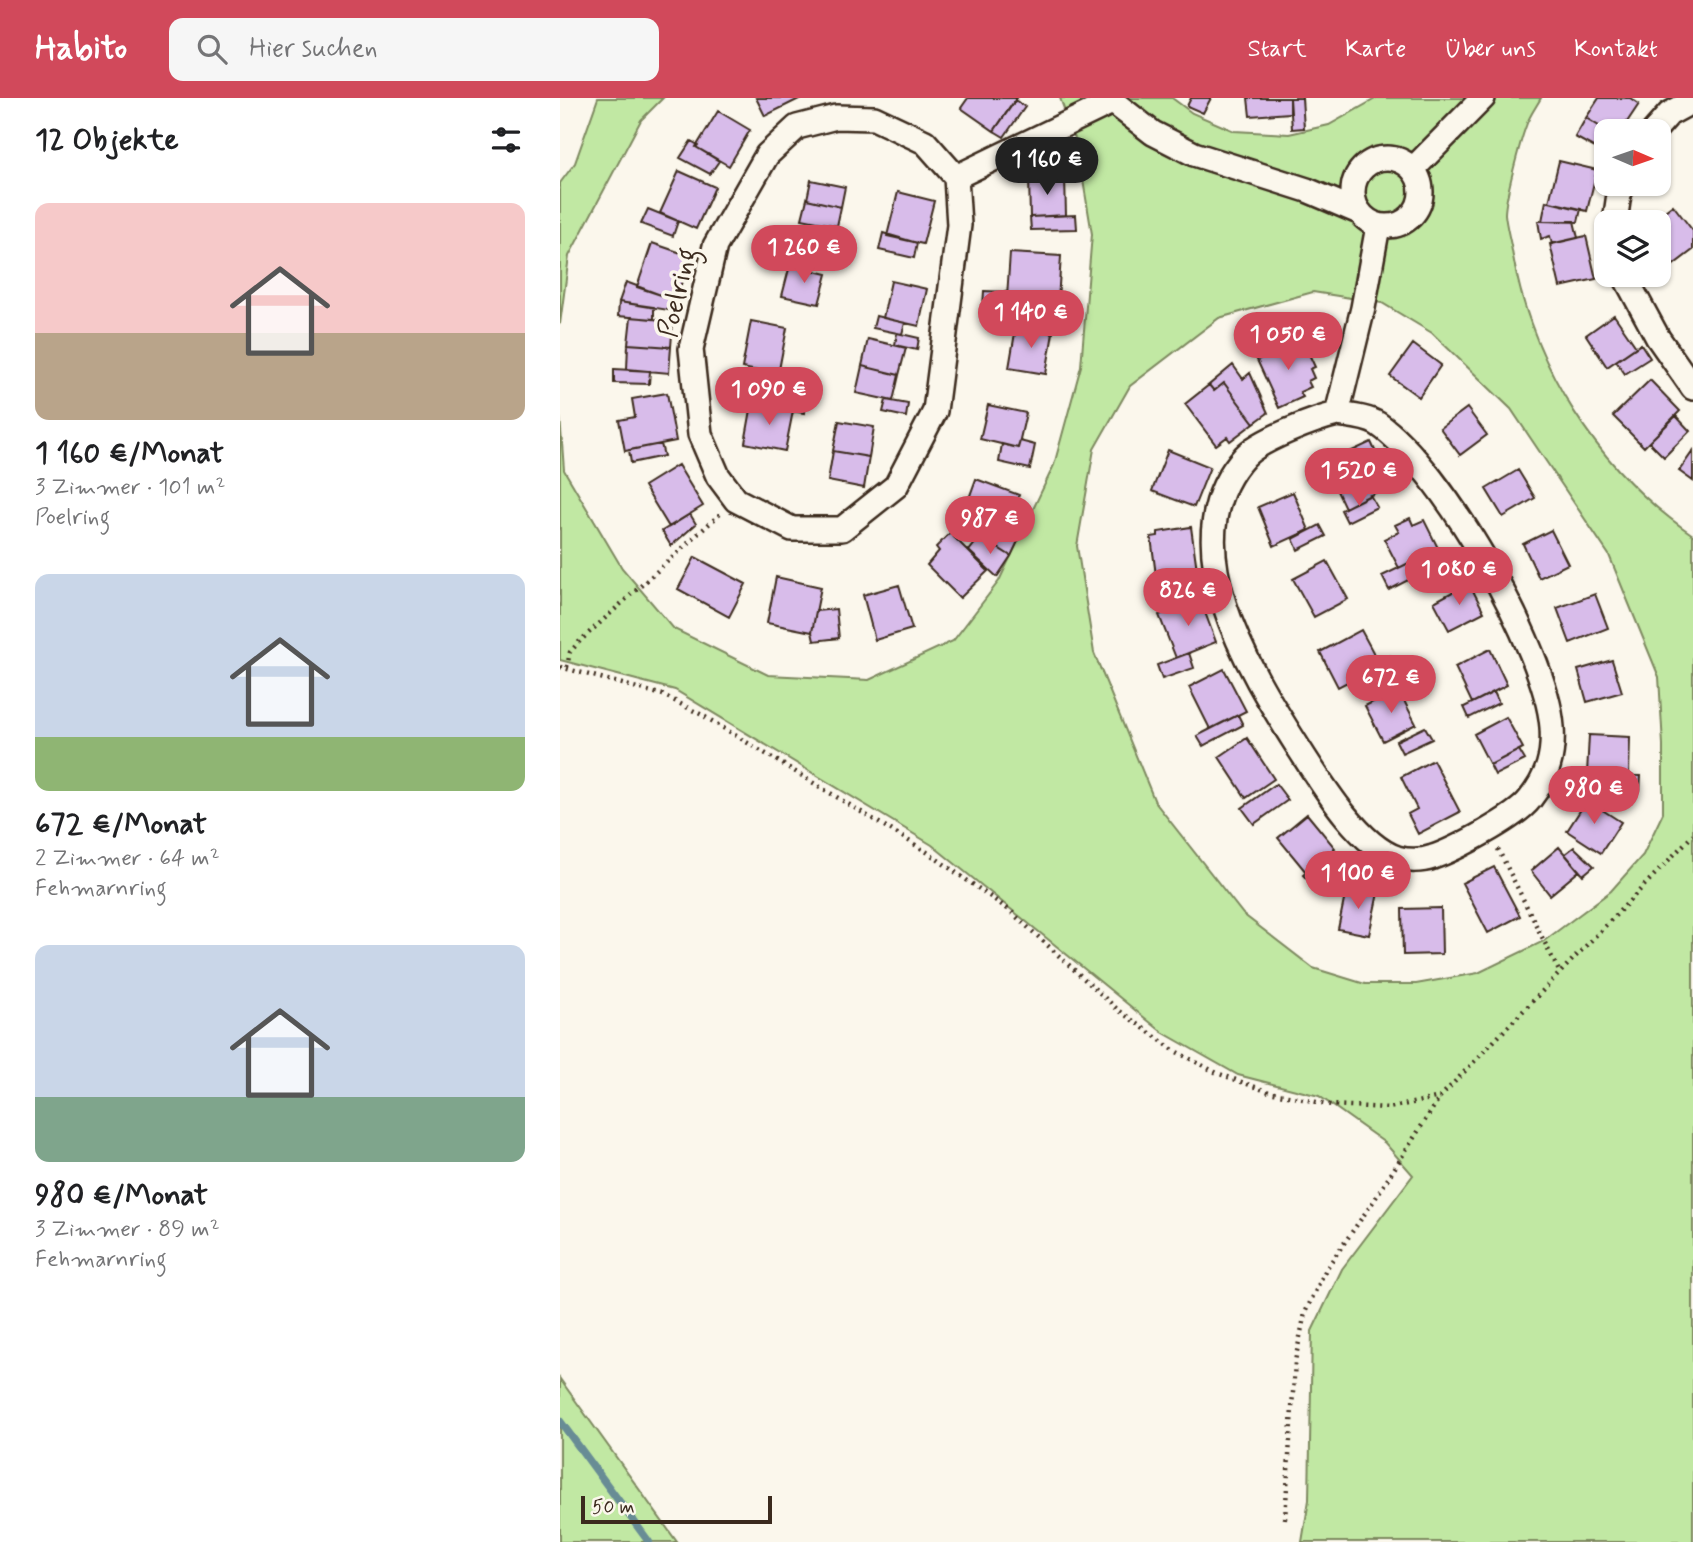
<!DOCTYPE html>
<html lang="de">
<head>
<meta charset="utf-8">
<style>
	body { margin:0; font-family:Mynerve,sans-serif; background:#f6f6f6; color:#202124; height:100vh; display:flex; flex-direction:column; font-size:26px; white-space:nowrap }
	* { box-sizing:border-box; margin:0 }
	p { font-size:23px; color:#757577 }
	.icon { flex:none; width:38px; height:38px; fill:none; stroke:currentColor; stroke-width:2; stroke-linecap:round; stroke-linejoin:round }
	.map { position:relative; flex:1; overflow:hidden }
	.side { display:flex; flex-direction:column; background:#fff; width:560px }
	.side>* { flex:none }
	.needle { width:46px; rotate:92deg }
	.tools { position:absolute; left:1034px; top:21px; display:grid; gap:14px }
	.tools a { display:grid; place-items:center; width:77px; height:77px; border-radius:14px; background:#fff; box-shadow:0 2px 5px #0004; font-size:35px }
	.scale { position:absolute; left:21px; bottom:18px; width:191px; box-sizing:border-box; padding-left:7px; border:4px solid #3b2a1e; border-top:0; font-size:19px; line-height:24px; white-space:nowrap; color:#3b2a1e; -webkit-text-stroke:5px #fbf7ec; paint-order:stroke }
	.price { position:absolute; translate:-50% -60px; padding:0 16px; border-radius:24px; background:#d1495b; color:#fff; font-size:23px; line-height:46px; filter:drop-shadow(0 2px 4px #0008) }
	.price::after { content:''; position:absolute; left:50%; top:42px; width:21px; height:16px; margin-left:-10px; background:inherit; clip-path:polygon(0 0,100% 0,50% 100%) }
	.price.selected { background:#222; color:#fff }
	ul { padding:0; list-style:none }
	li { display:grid; align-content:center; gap:14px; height:371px; padding:0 35px }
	li span { display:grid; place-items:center; height:217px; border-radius:14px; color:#555 }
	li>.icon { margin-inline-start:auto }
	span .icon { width:126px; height:126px; fill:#fffc; stroke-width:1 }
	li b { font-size:30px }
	h2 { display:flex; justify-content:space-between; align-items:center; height:84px; padding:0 35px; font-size:30px }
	header { display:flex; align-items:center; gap:42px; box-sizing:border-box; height:98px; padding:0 35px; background:#d1495b; color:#fff }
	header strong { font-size:33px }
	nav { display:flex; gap:38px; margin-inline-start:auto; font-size:24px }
	.search { width:490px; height:63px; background:#f6f6f6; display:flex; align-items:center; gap:18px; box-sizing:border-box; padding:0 24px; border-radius:14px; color:#757577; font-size:26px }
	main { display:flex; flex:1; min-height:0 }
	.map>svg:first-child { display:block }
	.green { fill:#c1e8a3; stroke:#7e8960; stroke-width:2; fill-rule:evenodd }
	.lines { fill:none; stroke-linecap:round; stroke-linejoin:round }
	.stream { stroke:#678c95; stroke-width:8 }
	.building { fill:#d8bcea; stroke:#3b2a1e; stroke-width:2 }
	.street-casing { stroke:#3b2a1e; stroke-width:28 }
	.path { stroke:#3b2a1e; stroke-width:4.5; stroke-dasharray:2 5; stroke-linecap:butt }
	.street { stroke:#fbf7ec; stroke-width:23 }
	.labels { text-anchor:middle; stroke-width:7; stroke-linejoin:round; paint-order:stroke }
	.street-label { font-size:28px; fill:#3b2a1e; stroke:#fbf7ec }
</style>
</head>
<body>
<header>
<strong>Habito</strong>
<div class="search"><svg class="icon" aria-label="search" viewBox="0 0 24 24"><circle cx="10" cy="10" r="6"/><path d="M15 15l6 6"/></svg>Hier suchen</div>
<nav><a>Start</a><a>Karte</a><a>Über uns</a><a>Kontakt</a></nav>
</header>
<main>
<section class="side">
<h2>12 Objekte<svg class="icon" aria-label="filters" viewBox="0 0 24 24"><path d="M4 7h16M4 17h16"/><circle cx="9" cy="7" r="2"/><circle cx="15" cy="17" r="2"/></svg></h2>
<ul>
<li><span style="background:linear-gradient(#f6c9c9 60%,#b9a48a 0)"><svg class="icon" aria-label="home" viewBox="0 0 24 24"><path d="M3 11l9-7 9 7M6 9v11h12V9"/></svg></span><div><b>1 160 €/Monat</b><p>3 Zimmer · 101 m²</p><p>Poelring</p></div></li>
<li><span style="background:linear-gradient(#c9d6e8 75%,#8fb573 0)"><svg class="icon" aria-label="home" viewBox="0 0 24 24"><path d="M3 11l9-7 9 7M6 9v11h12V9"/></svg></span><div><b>672 €/Monat</b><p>2 Zimmer · 64 m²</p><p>Fehmarnring</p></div></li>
<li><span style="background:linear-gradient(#c9d6e8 70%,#7fa58c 0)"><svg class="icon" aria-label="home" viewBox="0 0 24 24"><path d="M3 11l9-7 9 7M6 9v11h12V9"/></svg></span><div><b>980 €/Monat</b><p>3 Zimmer · 89 m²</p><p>Fehmarnring</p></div></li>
</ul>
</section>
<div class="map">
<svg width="1133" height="1444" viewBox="0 0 1133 1444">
	<rect width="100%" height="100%" fill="#fbf7ec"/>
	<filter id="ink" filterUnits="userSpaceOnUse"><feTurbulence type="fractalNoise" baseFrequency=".0143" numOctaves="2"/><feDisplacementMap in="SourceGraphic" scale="14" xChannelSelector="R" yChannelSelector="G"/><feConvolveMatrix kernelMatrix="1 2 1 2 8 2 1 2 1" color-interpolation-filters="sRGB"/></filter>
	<g filter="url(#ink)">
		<path class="green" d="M38,0H103L81,22L9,158L0,226V85L15,65Z
			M500,0H612L632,15L674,33L729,36L769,27L817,0H981C976,9 969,18 966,28C960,44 945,101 945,116C946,128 950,141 952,153C971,266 1038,373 1133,437V1444H742L749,1402L752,1233L782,1171L853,1077L825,1045L759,998L678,977L602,934L372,747L115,592L0,562V318L4,372L62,470L114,531L208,577L309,582L393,543L439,483L494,367L521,268L532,136L517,46ZM753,194L822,205L872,235L951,311L1049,457L1099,579L1103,647V715L1083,757L1051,793L984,843L918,875L856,886H805L753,870L683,816L595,704L534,555L517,448L534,351L570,288L659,220Z
			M0,1281L117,1444H0Z"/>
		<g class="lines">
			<path class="stream" d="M0,1323L89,1444"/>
		</g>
		<path class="building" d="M196,0H241L205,18Z
			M408,0H457L434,33L401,10Z
			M631,0H651L643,15L627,8Z
			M688,0H730V15L690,18Z
			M730,0H742L744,30L732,31Z
			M1039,0H1070L1079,6L1061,33H1047L1026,20Z
			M455,2L465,9L444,39L434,33Z
			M158,13L190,32L169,68L136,49Z
			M1026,20L1047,33L1044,55L1015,39Z
			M131,43L138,47L136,49L159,63L150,76L120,60Z
			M999,63L1037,72L1027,113L989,104Z
			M119,73L155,89L136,131L100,115Z
			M505,79L506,117L470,119L469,80Z
			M251,82L285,89L281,109L247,101Z
			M338,94L374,103L363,146L327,138Z
			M247,101L281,109L277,128L242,121Z
			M986,103L1021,111L1018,124L982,123Z
			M1113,107L1133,133V152L1108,171L1099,160V154L1106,149L1099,139V133L1109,126L1101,116Z
			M88,111L118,123L113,138L81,126Z
			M516,117L517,131L471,132L470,119Z
			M978,123H1014L1018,140L992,146L990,138L981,141Z
			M323,135L357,145L354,160L319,152Z
			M1026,138L1036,181L1000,189L990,146Z
			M92,145L130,158L116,202L77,189Z
			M450,155L501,158L498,202L447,199Z
			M230,167L267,176L259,206L222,198Z
			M331,183L367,191L359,228L323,220Z
			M66,184L112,201L108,212L59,204Z
			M424,193L447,194V199H459L458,210L423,209Z
			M59,204L94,209V221L58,218Z
			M1054,217L1076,249L1047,269L1026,237Z
			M316,218L345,225L342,236L313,230Z
			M71,219L113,223L111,249L68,246Z
			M191,223L227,230L218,277L182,270Z
			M456,229L493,235L486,276L449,270Z
			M337,235L359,240L357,252L335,247Z
			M308,241L346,250L339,277L302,268Z
			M742,241L755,269L750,271L754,280L748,283L751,289L740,294L743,299L719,310L697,262Z
			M68,246L111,249L109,275L67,271Z
			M853,246L881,267L859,299L830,278Z
			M1081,246L1090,260L1065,276L1056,263Z
			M673,267L683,281L690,275L708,315L694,325L664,285L654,293L649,287Z
			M302,268L339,277L333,303L296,295Z
			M54,271L90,273L89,286L54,285Z
			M204,274L236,280L233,298L201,293Z
			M1090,282L1120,313L1084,349L1053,318Z
			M664,285L694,325L670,343L667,339L656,347L625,306L649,287L654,293Z
			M201,293L247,301L244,315L199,307Z
			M107,295L116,343L65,353L59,322L75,319L72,301Z
			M326,302L348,306L346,319L323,314Z
			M192,306L233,313L225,353L185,345Z
			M428,307L466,315L458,350L420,341Z
			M907,310L927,337L900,357L880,330Z
			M1116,318L1130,333L1104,359L1089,344Z
			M279,323L314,329L309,359L273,353Z
			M460,343L475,347L470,371L439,364L442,346L458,350Z
			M811,344L831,387L785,410L770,378L785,371L779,359Z
			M101,346L104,358L71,365L69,352Z
			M608,352L650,369L634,409L592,393Z
			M273,353L309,359L304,390L268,383Z
			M1133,353V383L1119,373Z
			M118,367L143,408L109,429L84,388Z
			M958,372L975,400L943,419L926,391Z
			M416,381L459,397L446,432L403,417Z
			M733,394L749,432L714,448L698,409Z
			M810,397L817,409L787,424L781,412Z
			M130,416L136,426L111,448L102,433Z
			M850,420L853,427L864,422L878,450L839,470L824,441L839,434L835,427Z
			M760,427L766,438L738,452L733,441Z
			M434,428L461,437L451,458L427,443Z
			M631,429L638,479L597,485L591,439L598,438V434Z
			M991,432L1008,466L979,480L963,446Z
			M390,435L428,473L400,500L367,467L379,453L376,449Z
			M420,439L451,458L437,479L409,453Z
			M135,459L186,486L169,519L118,491Z
			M767,463L788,501L754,519L733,481Z
			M853,463L860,476L829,492L822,478Z
			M216,479L261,489L252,534L207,525Z
			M624,481L626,494L591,499L589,486Z
			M909,485L924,514L889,532L874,504Z
			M339,487L352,531L315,542L303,497Z
			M1035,496L1048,530L1010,545L997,510Z
			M640,501L656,544L616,560L599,517Z
			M276,511L279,540L254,543L252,534L256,513Z
			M801,532L820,567L778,589L760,554Z
			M930,551L947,587L912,605L895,569Z
			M629,555L634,570L602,581L597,567Z
			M830,558L838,574L811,588L805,575Z
			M1052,562L1062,594L1027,604L1018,572Z
			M664,571L686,613L650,631L629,589Z
			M838,591L856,626L823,643L805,608Z
			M934,594L939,605L909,620L904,609Z
			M678,617L683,627L643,648L637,638Z
			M946,619L963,650L930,667L914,636Z
			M865,629L872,641L842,655L836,643Z
			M1029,637L1070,639L1069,677L1027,676Z
			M687,640L714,681L686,700L659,659Z
			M959,652L965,662L935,677L930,667Z
			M873,662L900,714L858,736L848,716L857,711L841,679Z
			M1043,676L1081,678L1080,692L1042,691Z
			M716,686L728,702L694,726L682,710Z
			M1027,702L1061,724L1041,755L1007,733Z
			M747,716L775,750L746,774L718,740Z
			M999,749L1019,773L990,797L971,773Z
			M1014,749L1034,768L1023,777L1005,756Z
			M768,755L784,774L762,797L743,777Z
			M934,769L960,818L928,835L902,785Z
			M787,788L818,795L809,837L778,831Z
			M881,810L882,856L843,857L842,811Z"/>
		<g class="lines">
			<g class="street-casing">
				<path id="street" d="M548,0L593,35L634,56L747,92L799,114
					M1094,33L1109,16L1133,3
					M793 94a34 34 0 1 1 68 0a34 34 0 1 1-68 0Z
					M853,71L923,0
					M396,79L399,127L375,313L336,388L282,431H232L176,402L158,378L140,336L131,251L155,148L207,57L237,29L276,19L314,20L365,44L396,79L552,4
					M1055,124L1059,96L1064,86
					M1064,177L1098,240L1133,290
					M777,316C789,318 807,319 818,326C882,370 986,551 992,629C994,658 988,678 970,701C957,719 894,752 873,759C862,763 848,763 837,760C798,747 760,683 738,649C689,572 608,442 685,358C700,342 755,321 777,316L803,210L818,128"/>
			</g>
			<path class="path" d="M0,569L103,597L142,617L367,754L449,812L557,911L615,953L657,975L709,994L771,1007L829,1010L880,999
				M7,569L10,554L20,543L160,416
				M938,751L999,873
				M725,1421L735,1263L745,1215L766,1171L813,1104L880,999L1133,737"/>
			<use href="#street" class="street"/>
		</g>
	</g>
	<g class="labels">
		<g class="street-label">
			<text transform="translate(116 194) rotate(-77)" y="10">Poelring</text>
		</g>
	</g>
</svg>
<div class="tools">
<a><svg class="needle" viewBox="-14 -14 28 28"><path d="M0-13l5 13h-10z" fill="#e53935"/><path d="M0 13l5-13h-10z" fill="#757577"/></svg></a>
<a><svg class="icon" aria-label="layers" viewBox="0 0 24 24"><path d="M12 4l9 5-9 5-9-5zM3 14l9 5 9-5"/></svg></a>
</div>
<div class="scale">50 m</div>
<b class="price selected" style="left:487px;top:99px">1 160 €</b>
<b class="price" style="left:244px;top:187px">1 260 €</b>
<b class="price" style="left:471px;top:252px">1 140 €</b>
<b class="price" style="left:728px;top:274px">1 050 €</b>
<b class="price" style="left:209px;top:329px">1 090 €</b>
<b class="price" style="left:799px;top:410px">1 520 €</b>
<b class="price" style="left:430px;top:458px">987 €</b>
<b class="price" style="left:899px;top:509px">1 080 €</b>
<b class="price" style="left:628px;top:530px">826 €</b>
<b class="price" style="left:831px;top:617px">672 €</b>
<b class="price" style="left:1034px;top:728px">980 €</b>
<b class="price" style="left:798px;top:813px">1 100 €</b>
</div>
</main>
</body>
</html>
